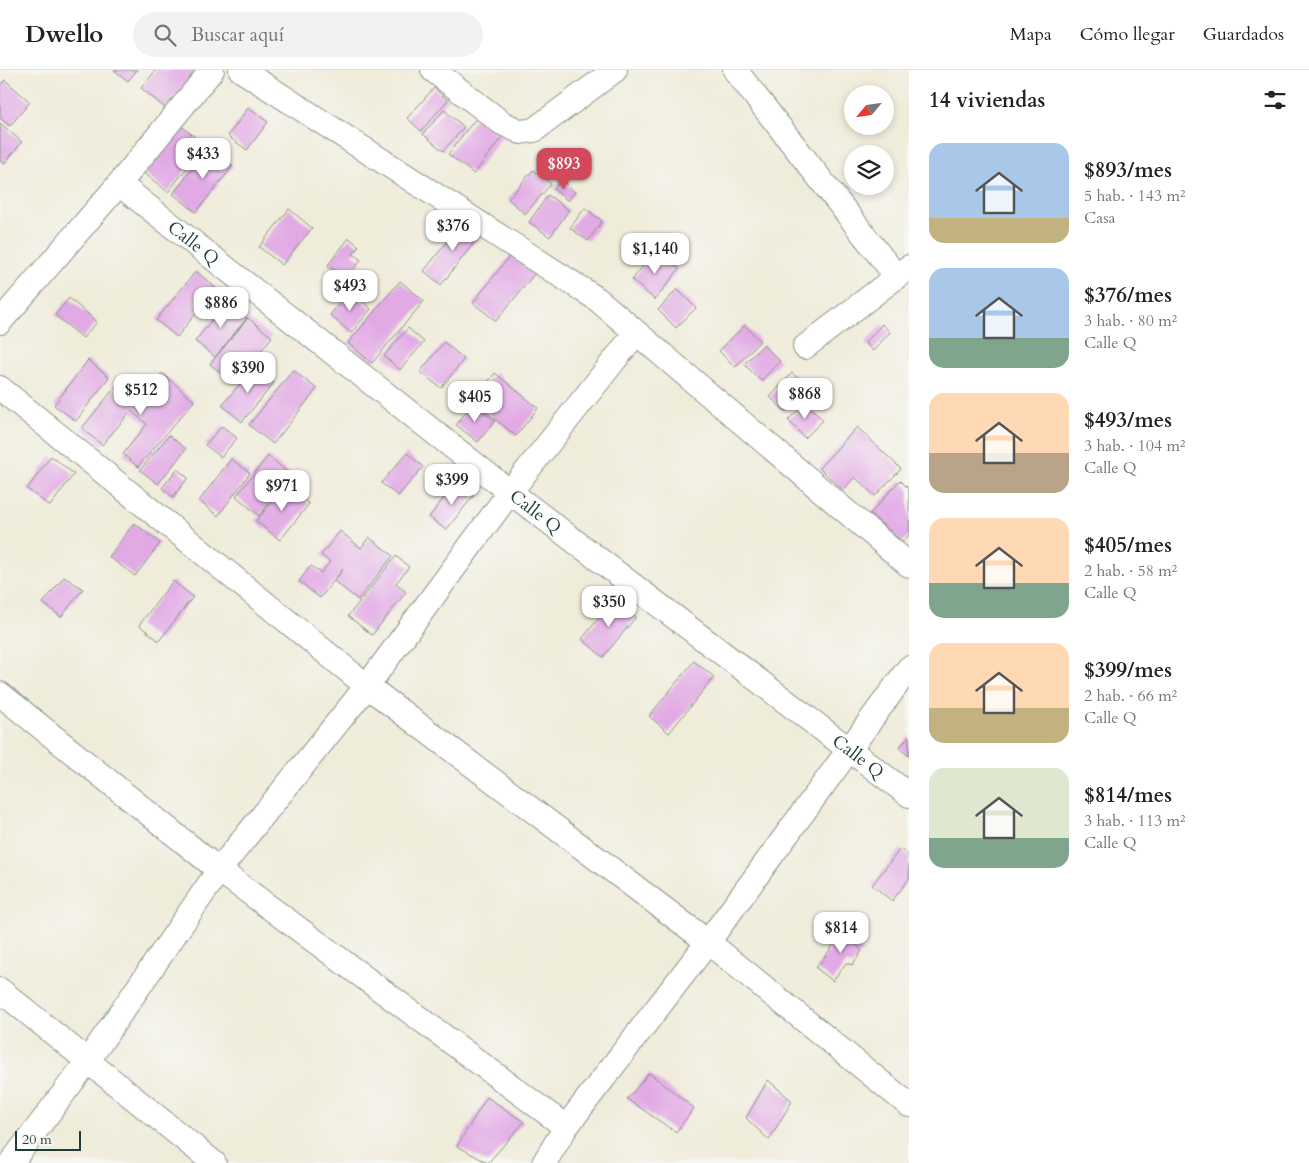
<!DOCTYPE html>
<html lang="es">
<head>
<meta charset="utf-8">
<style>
	body { margin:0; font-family:Cardo,serif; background:#f2f2f2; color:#222; height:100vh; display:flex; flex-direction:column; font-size:19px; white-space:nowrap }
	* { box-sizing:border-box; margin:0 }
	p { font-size:16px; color:#767676 }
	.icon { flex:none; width:28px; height:28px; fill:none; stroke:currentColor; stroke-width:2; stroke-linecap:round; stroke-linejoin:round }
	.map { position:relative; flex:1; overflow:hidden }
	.sheet { display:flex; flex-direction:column; background:#fff; width:400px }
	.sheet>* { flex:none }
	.needle { width:32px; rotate:241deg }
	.tools { position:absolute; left:844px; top:15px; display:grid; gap:10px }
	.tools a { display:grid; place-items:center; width:50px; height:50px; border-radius:50%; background:#fff; box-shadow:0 2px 8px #0003; font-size:25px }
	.scale { position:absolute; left:15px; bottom:12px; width:66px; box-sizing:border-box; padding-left:5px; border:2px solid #1f3d34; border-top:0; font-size:14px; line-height:18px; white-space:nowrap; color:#1f3d34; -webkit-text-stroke:4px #f6f6f2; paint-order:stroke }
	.price { position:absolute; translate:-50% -42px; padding:0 11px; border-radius:10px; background:#fff; color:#222; font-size:16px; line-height:32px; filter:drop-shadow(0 1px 2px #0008) }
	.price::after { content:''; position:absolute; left:50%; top:30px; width:15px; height:11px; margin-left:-8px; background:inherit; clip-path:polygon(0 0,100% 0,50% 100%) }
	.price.on { background:#d1495b; color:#fff }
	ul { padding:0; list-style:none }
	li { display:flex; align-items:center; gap:15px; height:125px; padding:0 20px }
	li span { display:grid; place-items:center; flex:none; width:140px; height:100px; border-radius:15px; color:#555 }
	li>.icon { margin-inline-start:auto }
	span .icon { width:60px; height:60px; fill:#fffc; stroke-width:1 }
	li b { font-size:21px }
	h2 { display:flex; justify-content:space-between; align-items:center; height:60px; padding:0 20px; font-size:21px }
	header { display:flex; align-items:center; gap:30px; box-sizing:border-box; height:70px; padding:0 25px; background:#fff; border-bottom:1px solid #e0e0e0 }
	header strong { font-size:24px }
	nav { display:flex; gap:28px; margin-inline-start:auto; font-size:18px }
	.search { width:350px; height:45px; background:#f2f2f2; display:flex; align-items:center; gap:12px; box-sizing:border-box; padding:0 18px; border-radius:28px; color:#767676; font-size:19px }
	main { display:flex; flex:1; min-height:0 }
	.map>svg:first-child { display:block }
	.building { fill:#e2aae5 }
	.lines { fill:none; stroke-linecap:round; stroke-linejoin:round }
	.street-casing { stroke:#889487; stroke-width:26 }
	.street { stroke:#fff; stroke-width:24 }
	.labels { text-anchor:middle; stroke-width:4.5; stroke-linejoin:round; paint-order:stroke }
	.street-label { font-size:18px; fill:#1f3d34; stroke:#f6f6f2 }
</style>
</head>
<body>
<header>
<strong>Dwello</strong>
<div class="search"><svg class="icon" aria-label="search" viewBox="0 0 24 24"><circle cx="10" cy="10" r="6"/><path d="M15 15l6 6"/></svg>Buscar aquí</div>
<nav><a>Mapa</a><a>Cómo llegar</a><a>Guardados</a></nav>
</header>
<main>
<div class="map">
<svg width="909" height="1093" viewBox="0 0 909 1093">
	<rect width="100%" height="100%" fill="#f6f6f2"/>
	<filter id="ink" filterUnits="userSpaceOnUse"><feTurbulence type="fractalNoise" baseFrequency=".02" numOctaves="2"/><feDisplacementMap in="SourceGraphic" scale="10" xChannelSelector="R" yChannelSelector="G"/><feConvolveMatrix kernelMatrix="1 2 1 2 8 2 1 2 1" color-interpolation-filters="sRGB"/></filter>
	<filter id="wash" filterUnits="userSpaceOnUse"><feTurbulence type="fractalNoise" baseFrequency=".0096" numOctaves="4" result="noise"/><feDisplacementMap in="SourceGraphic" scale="20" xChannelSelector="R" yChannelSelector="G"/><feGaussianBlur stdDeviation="1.12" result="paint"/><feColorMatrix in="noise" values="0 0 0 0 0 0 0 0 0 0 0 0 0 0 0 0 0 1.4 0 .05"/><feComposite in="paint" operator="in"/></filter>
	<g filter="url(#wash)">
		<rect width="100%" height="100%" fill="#f0ecda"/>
		<g id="blocks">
			<path class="building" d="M114,0H137L128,11Z
				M156,0H197L165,38L141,18Z
				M5,10L30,32L10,56L0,48V16Z
				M434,18L448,30L421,61L407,48Z
				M248,38L268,52L247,80L228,66Z
				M444,40L464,57L443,81L423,64Z
				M477,47L502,67L474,104L448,84Z
				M0,53L22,72L4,94L0,91Z
				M181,56L205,75L168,122L144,103Z
				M209,77L233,96L196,142L173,124Z
				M533,100L551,114L525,144L508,129Z
				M561,110L575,122L568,131L554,119Z
				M548,125L569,140L550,167L529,152Z
				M585,138L602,151L588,171L570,158Z
				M289,139L312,158L282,195L259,177Z
				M464,150L481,164L441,215L424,201Z
				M349,168L359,176L353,184L361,190L346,209L328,195Z
				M656,180L679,199L655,230L632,210Z
				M512,183L536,202L496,251L473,233Z
				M196,201L223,224L212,237L205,232L177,267L156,250Z
				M400,211L424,231L372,293L348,273Z
				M677,219L696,238L676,258L658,240Z
				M350,221L371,239L351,263L330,245Z
				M69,228L97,252L83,268L55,245Z
				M227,231L247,248L215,287L195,271Z
				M248,248L272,267L234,314L210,294Z
				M882,254L890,262L873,281L865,273Z
				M745,255L760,271L735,297L719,281Z
				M408,258L424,272L400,300L384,286Z
				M444,272L464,289L441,318L420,302Z
				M763,275L780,291L761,311L744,294Z
				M88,290L109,307L76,351L54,335Z
				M255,296L274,313L242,352L222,335Z
				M293,300L317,319L273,374L249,355Z
				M162,303L194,331L138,397L123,384L147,354L131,341L102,375L82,358L117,315L138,332Z
				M495,303L538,338L516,366L473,331Z
				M792,303L807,317L785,341L770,327Z
				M473,333L495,351L478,372L456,355Z
				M806,333L823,350L805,368L788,350Z
				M222,356L237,368L221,387L205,375Z
				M857,357L901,399L875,426L855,407L843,420L819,398Z
				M169,365L186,379L158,414L140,400Z
				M407,383L423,397L398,426L381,413Z
				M51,386L74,404L50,436L27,419Z
				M268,386L291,405L259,446L236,426Z
				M231,389L250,403L218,446L199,431Z
				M177,399L188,408L173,427L162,418Z
				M900,410L909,419V465L903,472L870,444Z
				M457,411L474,425L446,460L429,447Z
				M285,415L309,434L280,470L256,451Z
				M134,453L160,473L135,506L109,487Z
				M340,461L361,478L369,467L393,486L358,530L334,511L343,499L320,528L299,511L311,496L321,503L330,492L321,485Z
				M396,486L409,497L396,513L406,522L372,565L348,546Z
				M64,507L83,519L61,547L43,533Z
				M173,511L193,527L159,571L139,555Z
				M614,529L636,547L603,587L582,569Z
				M694,591L714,607L669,663L649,646Z
				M909,666V686L899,678Z
				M900,779L909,786V809L892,831L872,815Z
				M843,856L861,870L857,875L862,881L852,895L846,893L833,911L816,898L841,865L838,863Z
				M649,1003L694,1038L676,1062L627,1029Z
				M768,1010L792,1031L769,1070L746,1048Z
				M487,1027L524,1052L488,1093L457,1076Z"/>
		</g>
	</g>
	<g filter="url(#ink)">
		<use href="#blocks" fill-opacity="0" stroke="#889487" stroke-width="1"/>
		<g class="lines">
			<g class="street-casing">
				<g id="street">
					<path d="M241,0L597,229L909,495"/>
					<path d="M433,0L502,53L521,62L534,60L615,0"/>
					<path d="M735,0L896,206"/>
					<path id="s1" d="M119,114L510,422L909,725"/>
					<path d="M0,252L119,114L212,0"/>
					<path d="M805,277L909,197"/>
					<path d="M0,318L367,616L708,872L909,1035"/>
					<path d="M0,624L219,800L566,1057"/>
					<path d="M0,920L214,1093"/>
					<path d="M11,1093L87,992L219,800L367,616L510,422L636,263"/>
					<path d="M544,1093L566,1057L708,872L909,598"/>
				</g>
			</g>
			<use href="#street" class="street"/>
		</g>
	</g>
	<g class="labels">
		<g class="street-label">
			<text dy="6" stroke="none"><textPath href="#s1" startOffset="95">Calle Q</textPath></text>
			<text dy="6" stroke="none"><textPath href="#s1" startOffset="530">Calle Q</textPath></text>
			<text dy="6" stroke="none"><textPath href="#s1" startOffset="935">Calle Q</textPath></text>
		</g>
	</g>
</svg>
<div class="tools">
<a><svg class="needle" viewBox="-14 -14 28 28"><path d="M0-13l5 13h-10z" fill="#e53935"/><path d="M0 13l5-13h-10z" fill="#767676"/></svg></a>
<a><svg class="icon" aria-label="layers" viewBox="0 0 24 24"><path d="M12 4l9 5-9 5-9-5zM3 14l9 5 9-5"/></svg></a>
</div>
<div class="scale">20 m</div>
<b class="price" style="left:203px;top:110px">$433</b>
<b class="price on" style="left:564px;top:120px">$893</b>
<b class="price" style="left:453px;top:182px">$376</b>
<b class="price" style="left:655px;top:205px">$1,140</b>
<b class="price" style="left:350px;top:242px">$493</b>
<b class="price" style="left:221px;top:259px">$886</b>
<b class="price" style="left:248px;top:324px">$390</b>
<b class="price" style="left:141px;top:346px">$512</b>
<b class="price" style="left:805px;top:350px">$868</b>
<b class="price" style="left:475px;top:353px">$405</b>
<b class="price" style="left:452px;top:436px">$399</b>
<b class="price" style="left:282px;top:442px">$971</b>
<b class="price" style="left:609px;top:558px">$350</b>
<b class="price" style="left:841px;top:884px">$814</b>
</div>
<section class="sheet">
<h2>14 viviendas<svg class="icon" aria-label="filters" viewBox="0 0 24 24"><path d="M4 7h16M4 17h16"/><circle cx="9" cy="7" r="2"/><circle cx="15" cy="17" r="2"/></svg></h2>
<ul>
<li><span style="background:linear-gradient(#a9c7e8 75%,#c2b280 0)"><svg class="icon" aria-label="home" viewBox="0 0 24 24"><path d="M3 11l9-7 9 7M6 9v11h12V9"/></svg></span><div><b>$893/mes</b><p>5 hab. · 143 m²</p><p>Casa</p></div></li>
<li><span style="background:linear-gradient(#a9c7e8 70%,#7fa58c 0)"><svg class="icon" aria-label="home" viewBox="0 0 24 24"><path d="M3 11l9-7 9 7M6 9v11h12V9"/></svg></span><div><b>$376/mes</b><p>3 hab. · 80 m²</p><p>Calle Q</p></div></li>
<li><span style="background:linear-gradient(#ffd9b3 60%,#b9a48a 0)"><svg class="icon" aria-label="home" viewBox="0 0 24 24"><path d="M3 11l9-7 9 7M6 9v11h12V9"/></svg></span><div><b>$493/mes</b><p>3 hab. · 104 m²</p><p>Calle Q</p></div></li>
<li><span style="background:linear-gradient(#ffd9b3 65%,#7fa58c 0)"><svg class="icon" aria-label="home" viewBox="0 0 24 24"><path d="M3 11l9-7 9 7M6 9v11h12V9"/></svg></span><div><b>$405/mes</b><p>2 hab. · 58 m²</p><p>Calle Q</p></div></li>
<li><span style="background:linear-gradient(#ffd9b3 65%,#c2b280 0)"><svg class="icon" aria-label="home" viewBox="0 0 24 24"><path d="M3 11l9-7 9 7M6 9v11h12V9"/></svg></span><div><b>$399/mes</b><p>2 hab. · 66 m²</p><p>Calle Q</p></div></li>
<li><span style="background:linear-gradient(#dfe7d0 70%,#7fa58c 0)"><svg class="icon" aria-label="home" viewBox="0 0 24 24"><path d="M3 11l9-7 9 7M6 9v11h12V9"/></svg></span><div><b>$814/mes</b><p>3 hab. · 113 m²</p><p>Calle Q</p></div></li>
</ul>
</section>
</main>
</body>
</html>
